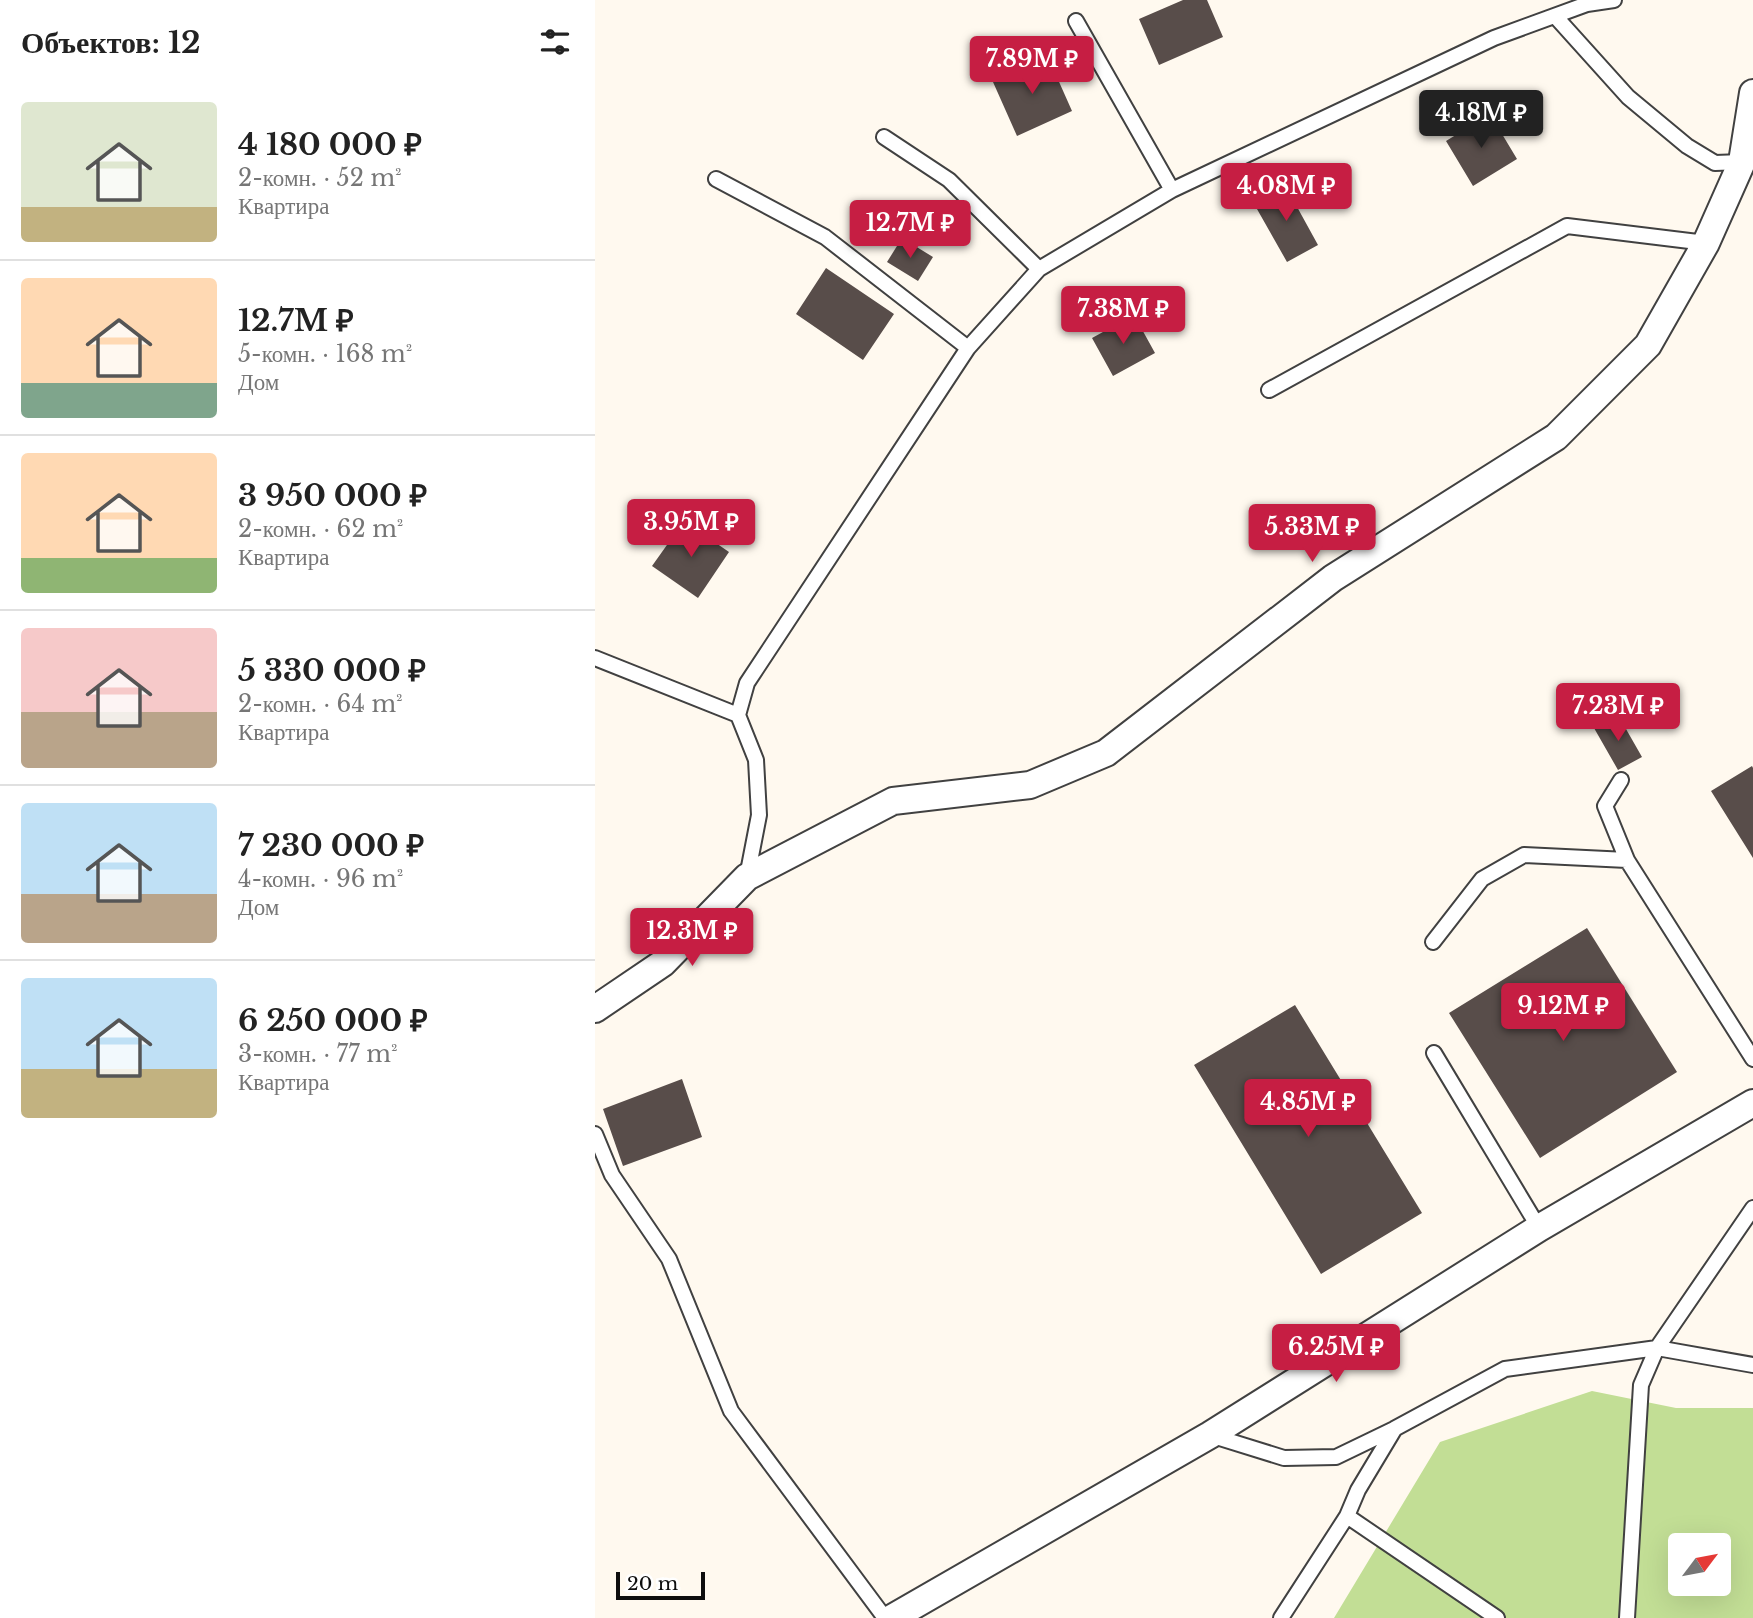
<!DOCTYPE html>
<html lang="ru">
<head>
<meta charset="utf-8">
<style>
	body { margin:0; font-family:"Libre Baskerville",serif; background:#f6f6f6; color:#222; height:100vh; display:flex; flex-direction:column; font-size:26px; white-space:nowrap }
	* { box-sizing:border-box; margin:0 }
	p { font-size:23px; color:#767676 }
	.icon { flex:none; width:38px; height:38px; fill:none; stroke:currentColor; stroke-width:2; stroke-linecap:round; stroke-linejoin:round }
	.map { position:relative; flex:1; overflow:hidden }
	.sheet { display:flex; flex-direction:column; background:#fff; width:595px }
	.sheet>* { flex:none }
	.needle { width:46px; rotate:58deg }
	.tools { position:absolute; left:1073px; top:1533px; display:grid; gap:14px }
	.tools a { display:grid; place-items:center; width:63px; height:63px; border-radius:7px; background:#fff; box-shadow:0 7px 28px #0002; font-size:35px }
	.scale { position:absolute; left:21px; bottom:18px; width:89px; box-sizing:border-box; padding-left:7px; border:4px solid #0e0e0e; border-top:0; font-size:19px; line-height:24px; white-space:nowrap; color:#0e0e0e; -webkit-text-stroke:5px #fff; paint-order:stroke }
	.price { position:absolute; translate:-50% -60px; padding:0 16px; border-radius:7px; background:#c61e43; color:#fff; font-size:23px; line-height:46px; filter:drop-shadow(0 2px 4px #0008) }
	.price::after { content:''; position:absolute; left:50%; top:42px; width:21px; height:16px; margin-left:-10px; background:inherit; clip-path:polygon(0 0,100% 0,50% 100%) }
	.price.current { background:#222; color:#fff }
	ul { padding:0; list-style:none }
	li { display:flex; align-items:center; gap:21px; height:175px; padding:0 21px }
	li+li { border-top:2px solid #e0e0e0 }
	li span { display:grid; place-items:center; flex:none; width:196px; height:140px; border-radius:7px; color:#555 }
	li>.icon { margin-inline-start:auto }
	span .icon { width:84px; height:84px; fill:#fffc; stroke-width:1 }
	li b { font-size:30px }
	h2 { display:flex; justify-content:space-between; align-items:center; height:84px; padding:0 21px; font-size:30px }
	main { display:flex; flex:1; min-height:0 }
	.map>svg:first-child { display:block }
	.forest { fill:#c2de95; fill-rule:evenodd }
	.building { fill:#584d4a }
	.lines { fill:none; stroke-linecap:round; stroke-linejoin:round }
	.lane-casing { stroke:#414141; stroke-width:18 }
	.street-casing { stroke:#414141; stroke-width:30 }
	.lane { stroke:#fff; stroke-width:14 }
	.street { stroke:#fff; stroke-width:26 }
</style>
</head>
<body>
<main>
<section class="sheet">
<h2>Объектов: 12<svg class="icon" aria-label="filters" viewBox="0 0 24 24"><path d="M4 7h16M4 17h16"/><circle cx="9" cy="7" r="2"/><circle cx="15" cy="17" r="2"/></svg></h2>
<ul>
<li><span style="background:linear-gradient(#dfe7d0 75%,#c2b280 0)"><svg class="icon" aria-label="home" viewBox="0 0 24 24"><path d="M3 11l9-7 9 7M6 9v11h12V9"/></svg></span><div><b>4 180 000 ₽</b><p>2-комн. · 52 m²</p><p>Квартира</p></div></li>
<li><span style="background:linear-gradient(#ffd9b3 75%,#7fa58c 0)"><svg class="icon" aria-label="home" viewBox="0 0 24 24"><path d="M3 11l9-7 9 7M6 9v11h12V9"/></svg></span><div><b>12.7M ₽</b><p>5-комн. · 168 m²</p><p>Дом</p></div></li>
<li><span style="background:linear-gradient(#ffd9b3 75%,#8fb573 0)"><svg class="icon" aria-label="home" viewBox="0 0 24 24"><path d="M3 11l9-7 9 7M6 9v11h12V9"/></svg></span><div><b>3 950 000 ₽</b><p>2-комн. · 62 m²</p><p>Квартира</p></div></li>
<li><span style="background:linear-gradient(#f6c9c9 60%,#b9a48a 0)"><svg class="icon" aria-label="home" viewBox="0 0 24 24"><path d="M3 11l9-7 9 7M6 9v11h12V9"/></svg></span><div><b>5 330 000 ₽</b><p>2-комн. · 64 m²</p><p>Квартира</p></div></li>
<li><span style="background:linear-gradient(#bfe0f5 65%,#b9a48a 0)"><svg class="icon" aria-label="home" viewBox="0 0 24 24"><path d="M3 11l9-7 9 7M6 9v11h12V9"/></svg></span><div><b>7 230 000 ₽</b><p>4-комн. · 96 m²</p><p>Дом</p></div></li>
<li><span style="background:linear-gradient(#bfe0f5 65%,#c2b280 0)"><svg class="icon" aria-label="home" viewBox="0 0 24 24"><path d="M3 11l9-7 9 7M6 9v11h12V9"/></svg></span><div><b>6 250 000 ₽</b><p>3-комн. · 77 m²</p><p>Квартира</p></div></li>
</ul>
</section>
<div class="map">
<svg width="1158" height="1618" viewBox="0 0 1158 1618">
	<rect width="100%" height="100%" fill="#fff9ef"/>
	<path class="forest" d="M997,1391L1081,1408H1158V1618H739L845,1442ZM1085,1545H1124V1584H1085Z"/>
	<path class="building" d="M588,0H612L628,37L564,65L544,19Z
		M453,57L477,111L422,136L398,82Z
		M895,114L922,159L878,186L851,141Z
		M690,185L723,245L692,262L658,202Z
		M307,238L338,257L323,281L292,262Z
		M231,268L299,314L268,360L201,314Z
		M539,315L560,353L518,376L497,338Z
		M89,521L134,552L103,598L57,566Z
		M1023,715L1047,757L1023,770L999,728Z
		M1157,766L1158,768V858L1116,791Z
		M992,928L1082,1072L945,1158L854,1013Z
		M700,1005L827,1213L726,1274L599,1065Z
		M87,1079L107,1137L28,1166L8,1109Z"/>
	<g class="lines">
		<g class="lane-casing">
			<path id="lane" d="M960,16L1033,97L1092,146L1120,163L1147,162
				M481,21L577,190
				M289,137L354,180L444,269
				M121,179L230,237L373,348
				M674,390L972,226L1111,243
				M0,658L143,715
				M1026,780L1010,806L1032,860L1158,1059
				M152,877L164,815L161,760L143,715L152,683L373,348L444,269L577,190L899,38L992,4L1019,0
				M838,942L887,879L929,855L1032,860
				M839,1053L944,1228
				M0,1134L17,1175L74,1259L136,1411L290,1618
				M615,1435L689,1458L741,1457L799,1429L910,1369L1062,1348L1158,1208
				M752,1516L902,1618
				M686,1618L752,1516L763,1490L799,1430
				M1032,1618L1046,1385L1062,1348L1158,1365"/>
		</g>
		<g class="street-casing">
			<path id="street" d="M0,1009L68,963L152,877L298,801L435,785L511,753L738,578L961,437L1053,345L1111,243L1147,162L1158,93
				M297,1618L615,1435L944,1228L1158,1103"/>
		</g>
		<use href="#lane" class="lane"/>
		<use href="#street" class="street"/>
	</g>
</svg>
<div class="tools">
<a><svg class="needle" viewBox="-14 -14 28 28"><path d="M0-13l5 13h-10z" fill="#e53935"/><path d="M0 13l5-13h-10z" fill="#767676"/></svg></a>
</div>
<div class="scale">20 m</div>
<b class="price" style="left:437px;top:96px">7.89M ₽</b>
<b class="price current" style="left:886px;top:150px">4.18M ₽</b>
<b class="price" style="left:691px;top:223px">4.08M ₽</b>
<b class="price" style="left:315px;top:260px">12.7M ₽</b>
<b class="price" style="left:528px;top:346px">7.38M ₽</b>
<b class="price" style="left:96px;top:559px">3.95M ₽</b>
<b class="price" style="left:717px;top:564px">5.33M ₽</b>
<b class="price" style="left:1023px;top:743px">7.23M ₽</b>
<b class="price" style="left:97px;top:968px">12.3M ₽</b>
<b class="price" style="left:968px;top:1043px">9.12M ₽</b>
<b class="price" style="left:713px;top:1139px">4.85M ₽</b>
<b class="price" style="left:741px;top:1384px">6.25M ₽</b>
</div>
</main>
</body>
</html>
